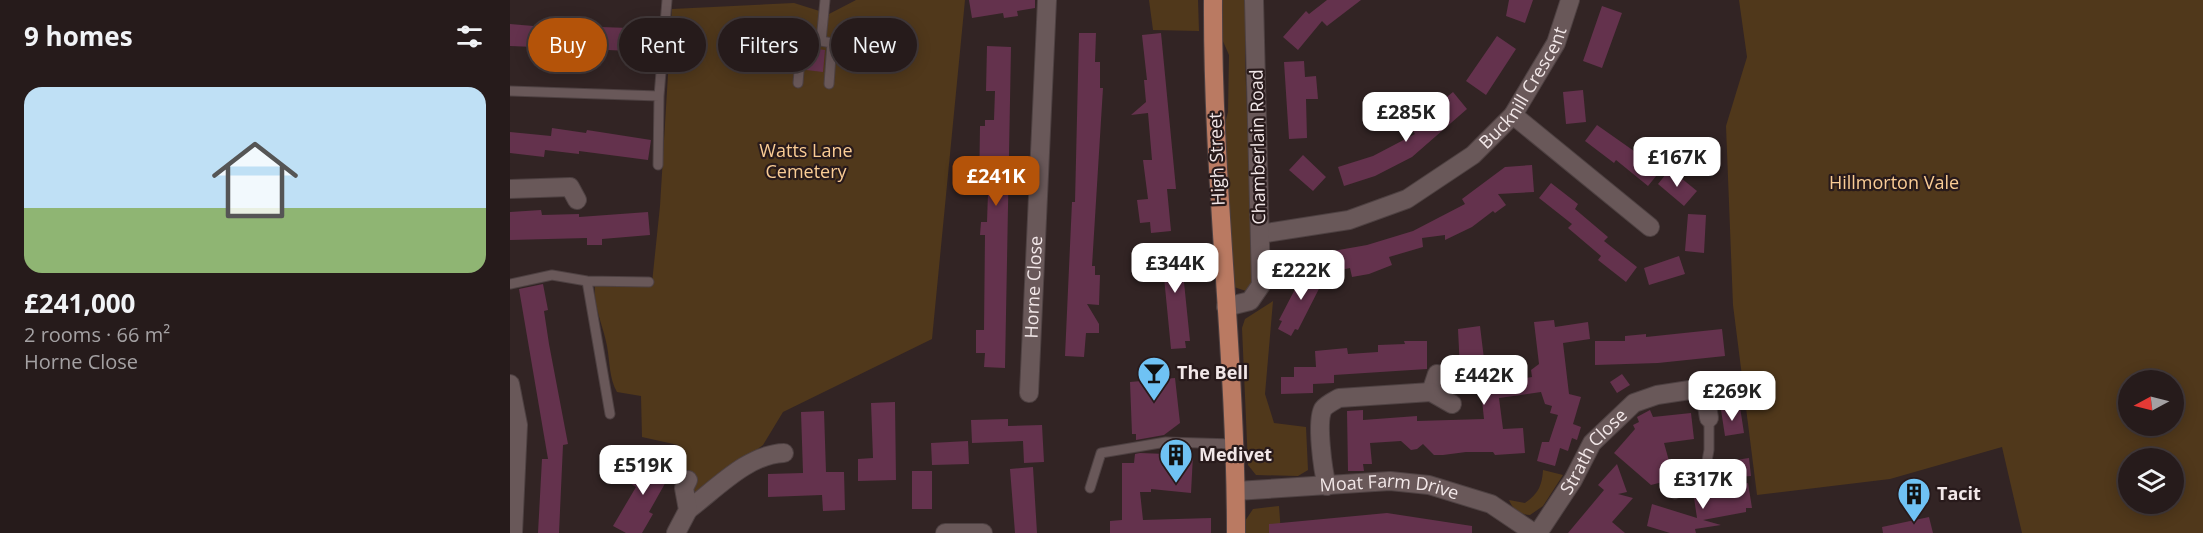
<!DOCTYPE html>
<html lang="en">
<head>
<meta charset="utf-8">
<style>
	body { margin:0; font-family:"Open Sans",sans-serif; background:#322828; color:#f1f3f6; height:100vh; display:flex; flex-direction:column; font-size:22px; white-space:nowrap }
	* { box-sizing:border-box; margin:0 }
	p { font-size:20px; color:#a4a1a3 }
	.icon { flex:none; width:33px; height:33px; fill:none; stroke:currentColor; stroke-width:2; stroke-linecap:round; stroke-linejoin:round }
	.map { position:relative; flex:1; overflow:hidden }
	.sheet { display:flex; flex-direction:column; background:#261b1b; width:510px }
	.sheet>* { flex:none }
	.guide { position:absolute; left:18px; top:18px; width:570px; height:54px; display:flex; gap:12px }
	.needle { width:39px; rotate:263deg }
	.tools { position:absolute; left:1608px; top:370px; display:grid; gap:12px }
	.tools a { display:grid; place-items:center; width:66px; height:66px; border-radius:50%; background:#261b1b; box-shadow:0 3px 15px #0003,0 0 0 2px #42393a; font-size:30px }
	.price { position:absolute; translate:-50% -51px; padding:0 14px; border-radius:12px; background:#fff; color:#222; font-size:20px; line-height:39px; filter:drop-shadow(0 2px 3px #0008) }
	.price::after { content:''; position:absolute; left:50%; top:36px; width:18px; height:14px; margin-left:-9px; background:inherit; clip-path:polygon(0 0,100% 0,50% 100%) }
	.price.selected { background:#b45309; color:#fff }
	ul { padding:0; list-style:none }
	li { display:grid; align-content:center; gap:12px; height:318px; padding:0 24px }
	li span { display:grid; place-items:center; height:186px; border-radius:18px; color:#555 }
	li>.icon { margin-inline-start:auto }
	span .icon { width:108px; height:108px; fill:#fffc; stroke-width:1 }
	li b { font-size:26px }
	h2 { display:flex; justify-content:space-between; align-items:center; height:72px; padding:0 24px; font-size:26px }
	.pill { padding:0 21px; border-radius:27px; background:#261b1b; box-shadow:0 3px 15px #0003,0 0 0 2px #42393a; font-size:21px; line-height:54px }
	.pill.selected { background:#b45309; color:#fff }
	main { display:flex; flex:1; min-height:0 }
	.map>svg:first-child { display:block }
	.green { fill:#50381b; fill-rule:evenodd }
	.building { fill:#64324d }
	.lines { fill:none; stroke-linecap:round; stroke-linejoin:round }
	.service-casing { stroke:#4e4142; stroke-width:11 }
	.minor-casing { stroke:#4e4142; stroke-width:20 }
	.trunk-casing { stroke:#4e4142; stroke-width:20 }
	.service { stroke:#695859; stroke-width:9 }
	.minor { stroke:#695859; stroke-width:18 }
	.trunk { stroke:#ba7a62; stroke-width:18 }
	.labels { text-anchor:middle; stroke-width:4.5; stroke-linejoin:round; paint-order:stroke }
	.street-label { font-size:18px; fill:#f2e7e8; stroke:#281a1b }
	.park-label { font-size:18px; fill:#facc95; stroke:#281a1b }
	.poi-label { font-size:18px; font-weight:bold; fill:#f2e7e8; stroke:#281a1b; text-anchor:start }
</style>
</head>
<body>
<main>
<section class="sheet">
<h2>9 homes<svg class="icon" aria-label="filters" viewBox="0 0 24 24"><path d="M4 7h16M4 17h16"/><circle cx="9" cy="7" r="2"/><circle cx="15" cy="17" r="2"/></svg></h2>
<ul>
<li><span style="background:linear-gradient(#bfe0f5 65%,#8fb573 0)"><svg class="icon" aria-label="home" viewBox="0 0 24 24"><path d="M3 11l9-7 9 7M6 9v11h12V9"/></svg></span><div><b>£241,000</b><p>2 rooms · 66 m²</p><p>Horne Close</p></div></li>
</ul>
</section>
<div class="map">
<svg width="1693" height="533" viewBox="0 0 1693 533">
	<rect width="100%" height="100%" fill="#322424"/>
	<path class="green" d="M346,0H455L422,339L273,412L253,445L187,495L178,480L168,445L132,437L131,396L107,392C99,378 100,362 97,346C93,325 83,306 85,285L142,283L150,206L162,9L284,3L319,14Z
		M639,0H688L689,31L643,30Z
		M712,0H735V61L744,285L736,291L724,287L713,130L718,112L719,55L712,39Z
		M1229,0H1693V533H1512L1492,447L1380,479L1247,495L1223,305L1216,126L1237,57ZM1618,381H1664V426H1618ZM1618,459H1664V504H1618Z
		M763,301L755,394L764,423L796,427L798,470L788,476L746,475L738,465L732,328L735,319Z
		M1033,470L1053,475L1033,506L1020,515C1010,514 1003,510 999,500L1015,503C1028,494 1032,486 1033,470Z
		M769,506L771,533H735V521L743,509Z"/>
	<path class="building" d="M459,0H525V8L507,11L508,16L494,18L493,13L462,18Z
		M817,0H851L817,26L812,21L788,50L773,37L796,11L799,14Z
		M999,0H1023L1015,23L996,16Z
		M1092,6L1112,13L1092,68L1073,61Z
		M0,24L35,27V25L147,29L146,52L0,46Z
		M569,33H586L585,62H590V88H593L582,266H585V275H590L589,305L577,304L589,324V333H576L574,357L555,356L562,202H565Z
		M651,33L666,189H657L661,231L641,233L640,222L630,223L627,200L638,199L633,160H642L638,113L621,115L636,102L634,80H637L632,35Z
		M987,36L1006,49L976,95L956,81Z
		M477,46L501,47L495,368L474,367L475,353H466V330H474L475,235H470L471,222H477L478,193H469L470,126H475V120H484L485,91H476Z
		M307,49L315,50L313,72L296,70L297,52Z
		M794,61L795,77L806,76L808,99H796L797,138L779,139L774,62Z
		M1073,90L1076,122L1056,124L1053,92Z
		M943,92L957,109L902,157L865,176L834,186L828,167L863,156L905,134L900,127Z
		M1087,125L1151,170L1138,186L1106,160L1104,163L1075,141Z
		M42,128L76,133L77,130L141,140L138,160L69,151V154L35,150L34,157L0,153V132L41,136Z
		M793,155L816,177L803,191L779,170Z
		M1022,165L1024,192L988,194L996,205L985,213L983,211L962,227L935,240V235L912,238L913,247L879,257L882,265L859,274L842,277L840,268L826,271L823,251L857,245L903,231L955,204L952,199L995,167Z
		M1160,169L1187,191L1174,206L1148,184Z
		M1041,183L1068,204L1065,209L1098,237L1094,241L1127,267L1116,282L1088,260L1091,256L1058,228L1062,224L1029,198Z
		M31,210L32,215L69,214V217L138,212L140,235L92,239V245H77V238L0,240V212Z
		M1178,214L1196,215L1194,253L1175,251Z
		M670,243L680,341H675L676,348L661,349L654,277L648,278L647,261H652L651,245Z
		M1169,256L1175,274L1139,285L1134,268Z
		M797,266L816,275L788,330L785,329L781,336L768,329L772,321L769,320Z
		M33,284L38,310L34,311L39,344L58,444L53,445L49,533H28L32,459H38L9,289Z
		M1044,320L1045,327L1078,322L1080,339L1053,343L1059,394L1071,397L1063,424L1071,427L1067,440L1062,438L1058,451L1050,448L1045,466L1027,461L1032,442H1039L1048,415L1040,413L1042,406L1035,404L1031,392L989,398L993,429L1013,428L1015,453L985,455L983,452H956L933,455H924L913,444L907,449L901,450L891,441L860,443L862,464H853L854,471H838L837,411L853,410V420L907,416V421L974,419L971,391L958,393L955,369L950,370L948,329L970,326L974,359H981L987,382L1022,377L1021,370L1029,364L1024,322Z
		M1212,329L1215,356L1148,363L1085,365V341H1115V336L1136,334V337Z
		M894,341H917V369L824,375V383L803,384V393L771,394V377H784V367H806L805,351L837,348L838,354L868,352V345L895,344Z
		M1112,374L1120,385L1107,393L1100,382Z
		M665,378L670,423L654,435L626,440V434H622L620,382Z
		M385,402L386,480L348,481V459L363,458L361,403Z
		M1230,407L1234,433L1215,436L1211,410Z
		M1140,410L1143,417L1181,413L1184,439L1154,443L1164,479L1141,485L1104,453L1125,429L1123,425L1129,422L1127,417Z
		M314,411L316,472H334L335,510L313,511L312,495L258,497V474L293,473L291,412Z
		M498,419V426L532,425L534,462L514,463L513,441L462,443L461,420Z
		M458,441L459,464L422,465L421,443Z
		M630,453L683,455L681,493L641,489V492H630L633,520L701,518V533H600V521L612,520V463H624L625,454Z
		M134,455L162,471L139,512L143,514L132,533H116L103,526L126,487L118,482Z
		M1239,458L1241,476L1228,477L1226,460Z
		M1107,464L1117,492L1108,494L1123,498L1102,522L1115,533H1058L1094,490L1088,485Z
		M523,467L527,533H505L500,469Z
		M402,471H422V509H402Z
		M1238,483L1242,508H1236V512L1193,520L1211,525L1185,529L1186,533H1160L1137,526L1142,504L1187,518L1183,491Z
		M877,513L962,526V533H759V524Z
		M1419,517L1423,533H1373L1372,527Z"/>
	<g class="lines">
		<g class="service-casing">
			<path id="service" d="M311,41L315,0
				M288,83L291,47L311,41L322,43L319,84
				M0,91L149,96
				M148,165L149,96L157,0
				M77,281L100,414
				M0,284L42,275L77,281L139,282
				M1195,472L1202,476H1213
				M580,488L591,453L656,442L724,444
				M1165,494L1195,472L1199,450V418"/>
		</g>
		<g class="minor-casing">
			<g id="minor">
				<path d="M1003,115L1140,227"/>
				<path d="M0,189L60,187L67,200"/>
				<path id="s1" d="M750,234L839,220L897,199L963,155L1003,115L1046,43L1060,0"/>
				<path d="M716,307L740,301L751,285L744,0"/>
				<path d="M0,384L8,425L3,533"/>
				<path d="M1194,388L1199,418"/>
				<path d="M921,392L927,374"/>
				<path id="s2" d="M519,393L537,0"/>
				<path d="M817,486C813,471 806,422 813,409C817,404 824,401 829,398L921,392L942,404"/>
				<path id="s3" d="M726,491L880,481L919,485L981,504L1024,533"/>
				<path d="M178,510C206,489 238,454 274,453"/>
				<path d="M166,533L178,510L174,488L178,480"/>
				<path d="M435,533H473"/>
				<path id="s4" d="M1028,533L1063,480L1082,443L1124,403L1147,395L1232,382"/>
			</g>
		</g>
		<g class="trunk-casing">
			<path id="trunk" d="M703,0C702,178 726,355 726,533"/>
		</g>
		<use href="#service" class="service"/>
		<use href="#minor" class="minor"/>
		<use href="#trunk" class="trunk"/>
	</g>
	<defs>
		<g id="bar-pin" transform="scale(1.725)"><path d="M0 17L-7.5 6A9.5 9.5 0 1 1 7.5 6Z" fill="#6fc2f4" stroke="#281a1b"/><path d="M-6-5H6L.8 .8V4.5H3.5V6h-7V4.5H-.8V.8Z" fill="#111"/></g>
		<g id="building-pin" transform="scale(1.725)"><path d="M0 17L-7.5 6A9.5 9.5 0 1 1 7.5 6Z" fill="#6fc2f4" stroke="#281a1b"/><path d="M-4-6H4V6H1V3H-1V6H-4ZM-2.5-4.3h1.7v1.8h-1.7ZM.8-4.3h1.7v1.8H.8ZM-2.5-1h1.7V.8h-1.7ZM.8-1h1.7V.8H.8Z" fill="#111"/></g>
	</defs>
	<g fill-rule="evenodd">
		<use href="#bar-pin" x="644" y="373"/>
		<use href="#building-pin" x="666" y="455"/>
		<use href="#building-pin" x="1404" y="494"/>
	</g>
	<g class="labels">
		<g class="street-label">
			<text dy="6" stroke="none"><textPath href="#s1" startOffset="316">Bucknill Crescent</textPath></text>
			<text transform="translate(748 147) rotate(-91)" y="6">Chamberlain Road</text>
			<text transform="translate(707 159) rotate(-92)" y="6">High Street</text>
			<text dy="6" stroke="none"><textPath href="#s2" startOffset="106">Horne Close</textPath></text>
			<text dy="6" stroke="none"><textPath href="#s4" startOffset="99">Strath Close</textPath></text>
			<text dy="6" stroke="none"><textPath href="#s3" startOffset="154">Moat Farm Drive</textPath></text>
		</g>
		<g class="park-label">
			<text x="296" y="157">Watts Lane<tspan x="296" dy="21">Cemetery</tspan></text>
			<text x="1384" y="189">Hillmorton Vale</text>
		</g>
		<g class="poi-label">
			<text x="667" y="379">The Bell</text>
			<text x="689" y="461">Medivet</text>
			<text x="1427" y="500">Tacit</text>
		</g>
	</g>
</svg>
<div class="tools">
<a><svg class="needle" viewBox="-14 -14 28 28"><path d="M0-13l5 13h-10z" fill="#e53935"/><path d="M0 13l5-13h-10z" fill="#a4a1a3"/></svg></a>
<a><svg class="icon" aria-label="layers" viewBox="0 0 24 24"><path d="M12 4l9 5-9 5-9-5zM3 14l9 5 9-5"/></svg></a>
</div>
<b class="price" style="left:896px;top:143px">£285K</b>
<b class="price" style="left:1167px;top:188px">£167K</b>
<b class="price selected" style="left:486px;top:207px">£241K</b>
<b class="price" style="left:665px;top:294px">£344K</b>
<b class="price" style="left:791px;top:301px">£222K</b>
<b class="price" style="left:974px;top:406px">£442K</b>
<b class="price" style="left:1222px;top:422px">£269K</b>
<b class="price" style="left:133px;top:496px">£519K</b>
<b class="price" style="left:1193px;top:510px">£317K</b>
<div class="guide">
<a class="pill selected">Buy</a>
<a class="pill">Rent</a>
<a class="pill">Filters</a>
<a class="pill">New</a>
</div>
</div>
</main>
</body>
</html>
